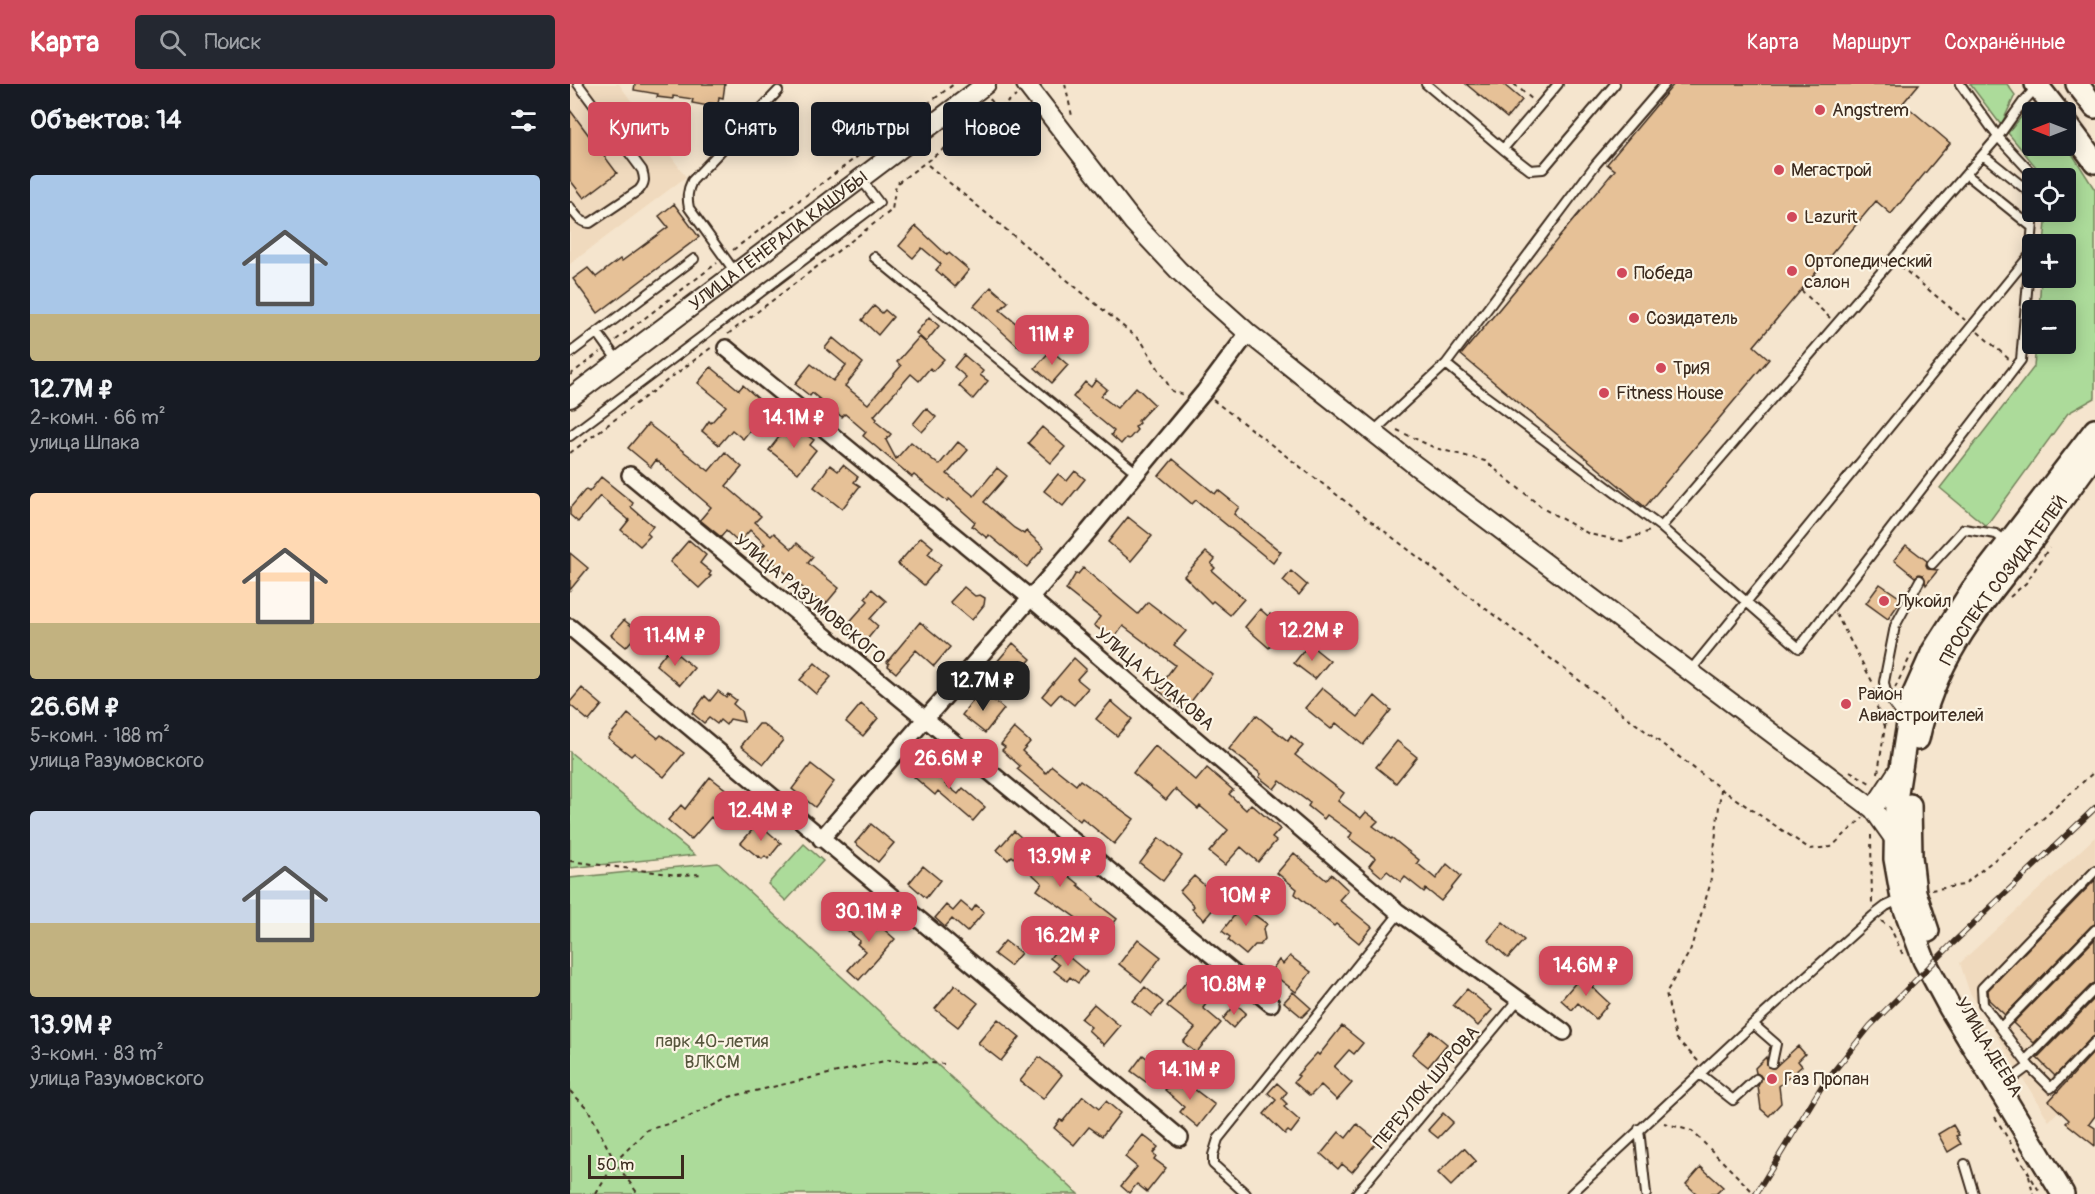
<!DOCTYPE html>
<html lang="ru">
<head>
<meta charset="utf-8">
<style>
	body { margin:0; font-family:Pangolin,sans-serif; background:#242831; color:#f1f3f6; height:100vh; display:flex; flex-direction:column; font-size:22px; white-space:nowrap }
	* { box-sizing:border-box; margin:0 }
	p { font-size:20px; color:#9ea1a6 }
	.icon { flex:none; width:33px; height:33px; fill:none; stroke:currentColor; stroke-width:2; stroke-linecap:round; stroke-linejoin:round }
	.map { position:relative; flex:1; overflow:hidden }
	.details { display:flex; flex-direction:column; background:#171b24; width:570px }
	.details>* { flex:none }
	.guide { position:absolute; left:18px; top:18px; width:570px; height:54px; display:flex; gap:12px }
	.needle { width:39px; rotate:270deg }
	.tools { position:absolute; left:1452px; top:18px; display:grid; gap:12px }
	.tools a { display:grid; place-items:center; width:54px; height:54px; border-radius:6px; background:#171b24; box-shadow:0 3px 15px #0003; font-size:30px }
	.scale { position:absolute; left:18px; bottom:15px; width:96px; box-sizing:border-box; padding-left:6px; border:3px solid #3b2a1e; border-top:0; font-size:16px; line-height:21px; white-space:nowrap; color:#3b2a1e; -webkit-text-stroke:4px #fcf5e5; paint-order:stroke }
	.price { position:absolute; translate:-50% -51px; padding:0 14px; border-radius:12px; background:#d1495b; color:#fff; font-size:20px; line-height:39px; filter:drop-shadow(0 2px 3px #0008) }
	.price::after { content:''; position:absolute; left:50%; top:36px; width:18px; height:14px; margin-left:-9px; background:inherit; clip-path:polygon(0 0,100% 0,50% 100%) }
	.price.active { background:#222; color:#fff }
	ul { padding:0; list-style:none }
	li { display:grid; align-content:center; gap:12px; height:318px; padding:0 30px }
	li span { display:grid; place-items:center; height:186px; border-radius:6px; color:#555 }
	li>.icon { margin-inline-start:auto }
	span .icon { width:108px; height:108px; fill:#fffc; stroke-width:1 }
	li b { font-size:26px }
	h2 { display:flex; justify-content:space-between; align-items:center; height:72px; padding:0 30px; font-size:26px }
	.chip { padding:0 21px; border-radius:6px; background:#171b24; box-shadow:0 3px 15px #0003; font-size:21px; line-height:54px }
	.chip.active { background:#d1495b; color:#fff }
	header { display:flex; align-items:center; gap:36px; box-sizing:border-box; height:84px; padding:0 30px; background:#d1495b; color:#fff }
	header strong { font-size:28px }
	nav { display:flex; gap:33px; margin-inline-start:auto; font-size:21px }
	.search { width:420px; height:54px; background:#242831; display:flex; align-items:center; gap:15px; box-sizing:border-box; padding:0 21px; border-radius:6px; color:#9ea1a6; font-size:22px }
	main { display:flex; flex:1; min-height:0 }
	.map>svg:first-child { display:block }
	.built { fill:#f0dabe }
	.green { fill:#acdb9a; stroke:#74825c; stroke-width:1.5 }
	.building { fill:#e6c197; stroke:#3b2a1e; stroke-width:1.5 }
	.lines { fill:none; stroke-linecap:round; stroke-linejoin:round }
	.service-casing { stroke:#3b2a1e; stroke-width:12 }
	.minor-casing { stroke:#3b2a1e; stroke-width:20 }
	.tertiary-casing { stroke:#3b2a1e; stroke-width:22 }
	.secondary-casing { stroke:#3b2a1e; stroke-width:26 }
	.path { stroke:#3b2a1e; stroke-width:2; stroke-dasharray:4.5 4.5; stroke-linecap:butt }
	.service { stroke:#fcf5e5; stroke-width:8 }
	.minor { stroke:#fcf5e5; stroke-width:15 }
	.tertiary { stroke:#fcf5e5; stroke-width:18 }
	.secondary { stroke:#fcf5e5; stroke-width:21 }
	.rail-casing { stroke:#3b2a1e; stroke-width:6 }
	.rail { stroke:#fcf5e5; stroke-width:4; stroke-dasharray:11; stroke-linecap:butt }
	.poi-dot { fill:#d1495b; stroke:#fcf5e5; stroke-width:2 }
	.labels { text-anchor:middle; stroke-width:4.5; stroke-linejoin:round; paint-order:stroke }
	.poi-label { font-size:18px; fill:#3b2a1e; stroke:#fcf5e5; text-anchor:start }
	.street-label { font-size:18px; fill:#3b2a1e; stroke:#fcf5e5 }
	.park-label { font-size:18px; fill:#57563d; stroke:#fcf5e5 }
</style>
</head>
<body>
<header>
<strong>Карта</strong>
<div class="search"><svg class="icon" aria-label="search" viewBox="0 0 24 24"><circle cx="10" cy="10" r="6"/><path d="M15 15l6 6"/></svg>Поиск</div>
<nav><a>Карта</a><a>Маршрут</a><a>Сохранённые</a></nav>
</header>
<main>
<section class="details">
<h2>Объектов: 14<svg class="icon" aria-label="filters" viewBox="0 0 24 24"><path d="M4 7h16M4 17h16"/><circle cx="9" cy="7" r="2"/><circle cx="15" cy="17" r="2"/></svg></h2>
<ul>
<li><span style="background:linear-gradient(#a9c7e8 75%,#c2b280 0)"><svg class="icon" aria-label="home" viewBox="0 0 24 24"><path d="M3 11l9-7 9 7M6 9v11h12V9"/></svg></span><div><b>12.7M ₽</b><p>2-комн. · 66 m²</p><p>улица Шпака</p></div></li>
<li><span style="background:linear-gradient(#ffd9b3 70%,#c2b280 0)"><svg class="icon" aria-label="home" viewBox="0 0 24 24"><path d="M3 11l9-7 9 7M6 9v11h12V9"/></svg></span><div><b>26.6M ₽</b><p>5-комн. · 188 m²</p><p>улица Разумовского</p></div></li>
<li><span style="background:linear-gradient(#c9d6e8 60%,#c2b280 0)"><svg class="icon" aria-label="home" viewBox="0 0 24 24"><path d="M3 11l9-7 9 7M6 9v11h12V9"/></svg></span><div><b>13.9M ₽</b><p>3-комн. · 83 m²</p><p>улица Разумовского</p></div></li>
</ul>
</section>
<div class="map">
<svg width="1525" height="1110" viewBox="0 0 1525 1110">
	<rect width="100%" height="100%" fill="#f5e5ce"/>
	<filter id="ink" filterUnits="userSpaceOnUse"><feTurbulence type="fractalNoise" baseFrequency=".0167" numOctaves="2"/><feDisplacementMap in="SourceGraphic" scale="12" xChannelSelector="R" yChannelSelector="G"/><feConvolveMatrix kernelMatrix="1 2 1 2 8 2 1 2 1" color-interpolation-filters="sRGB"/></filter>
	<g filter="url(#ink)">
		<path class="built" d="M0,0H49L116,93L0,180Z
			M1525,753V990L1479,1037L1399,907L1390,879Z"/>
		<path class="green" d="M1400,0H1437L1445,11L1431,41Z
			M1452,32L1462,37V62H1496V60L1525,106V314L1498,329L1416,442L1370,404L1464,283L1466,260H1496V226H1469L1471,194H1496V160H1474L1477,128H1496V94H1475L1438,49Z
			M0,668L125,771L0,784Z
			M234,760L253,777L216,817L198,800Z
			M148,779L508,1110H0V794Z"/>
		<path class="building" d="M65,0H155L153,14L149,13L148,20L139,19L138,22L122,19L123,15L103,12V15L87,13L88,10L64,6Z
			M896,0H933L952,16L937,34Z
			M1104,0H1349L1333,19L1380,59L1321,130L1306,117L1184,262L1199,275L1075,423L891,271L1045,86L1037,80Z
			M0,26L47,89L14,114L0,96Z
			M104,120L129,153L28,229L3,195L18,184L26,193L50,175L52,177L98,143L89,132Z
			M346,142L377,171L379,169L399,186L385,203L366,186L371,180L352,164L343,174L329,162Z
			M421,203L438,218L430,226L460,251L450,264L404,222Z
			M304,222L312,229L315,226L323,233L308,251L292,236Z
			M359,233L369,242L356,258L346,249Z
			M494,234L503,242L492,255L483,247Z
			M349,253L374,275L363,287L360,284L349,297L341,290L304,332L307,335L305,337L321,350L316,356L326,375L341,358L369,381L388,358L398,366L377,390L404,412L427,384L437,392L414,418L444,444L454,450L456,447L474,463L457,483L419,451L417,454L402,442L405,438L379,415L377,417L344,391L342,393L293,352L296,348L275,330L272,333L242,309L240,312L225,300L241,280L263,297L276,281L255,264L263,254L293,279L275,302L298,320L331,282L327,278Z
			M481,266L498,281L482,299L465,284Z
			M394,271L413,287L410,291L418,297L403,315L389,302L396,293L384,283Z
			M141,283L169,306L173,301L192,318L186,324L193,330L173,355L162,346L149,361L132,347L139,337L141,339L156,322L128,299Z
			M526,296L537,305L531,312L547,324L566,303L584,320L568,337L569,339L565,343L567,346L559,355L556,354L551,360L541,351L544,347L503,313L515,298L521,303Z
			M356,324L366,333L352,348L343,340Z
			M78,340L139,387L155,368L172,383L156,402L191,432L185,438L201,452L204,449L222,465L227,459L243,473L238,479L269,504L254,522L189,466L195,460L180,446L169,459L156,447L151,453L130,436L141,423L86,376L81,383L58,364Z
			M472,343L495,363L481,379L458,359Z
			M216,344L224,350L228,345L244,356L240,361L246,366L228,389L199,366Z
			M603,375L645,410L648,406L669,423L664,430L711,468L703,479L626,416L622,420L589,392Z
			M260,381L268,387L273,381L288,393L284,398L290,402L272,425L244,403Z
			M505,387L515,395L493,422L474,407L488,390L497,397Z
			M31,393L63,419L61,423L83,442L77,449L80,452L70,462L51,446L59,436L30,412L8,438L0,431V424L16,405L19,408Z
			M558,433L582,452L561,477L538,458Z
			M351,453L363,463L358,470L371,481L354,501L328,480Z
			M119,456L136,471L130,479L141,488L139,491L141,492L129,504L100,478Z
			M1336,461L1357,477L1356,481L1358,485L1368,486L1356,501L1353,491L1349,490L1345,493L1324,476Z
			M636,468L645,475L641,480L645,484L642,487L674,515L660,531L643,517L641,519L614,492Z
			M0,469L18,484L0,506Z
			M513,484L568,530L578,518L616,547L604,561L642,590L614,627L587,605L605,581L553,542L543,556L524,541L530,533L496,506L506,489L508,490Z
			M721,487L737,501L729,511L713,497Z
			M1310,500L1332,515L1318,535L1296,519Z
			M394,503L405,512L410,511L415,514L414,521L402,536L380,518Z
			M302,505L316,517L300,535L308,542L295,558L276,542L298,517L295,514Z
			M690,525L698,532L700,530L716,543L699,564L675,543Z
			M54,536L69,548L56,563L41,551Z
			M350,538L380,563L364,582L346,566L326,589L318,582L319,580L317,578Z
			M443,559L461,575L444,594L426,579Z
			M739,560L760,577L745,595L724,579Z
			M97,567L104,573L107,570L124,584L110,601L86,581Z
			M504,574L516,585L507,595L518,604L504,621L490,610L481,620L472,612Z
			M245,579L261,593L246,610L230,596Z
			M12,604L32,621L19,637L0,621V618Z
			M752,604L788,633L805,612L821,626L793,661L766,639L761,645L735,624Z
			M411,606L434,625L415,649L392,631Z
			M148,607L156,613L158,610L166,616L163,620L171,627L174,638L160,635L156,641L150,636L147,640L139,634L134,639L122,629L135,612L140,617Z
			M541,617L562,635L547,652L526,635Z
			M291,620L308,634L293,652L276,638Z
			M58,630L88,654L91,651L114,669L94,693L64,669L61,672L38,654Z
			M686,631L718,657L721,652L733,662L725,671L774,709L768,717L791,734L796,728L808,737L803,742L821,755L822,754L849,776L847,779L866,795L877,780L891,792L871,817L856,805L854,808L835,793L831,798L817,787L812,793L799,782L805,774L779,754L782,749L757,731L754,735L738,722L740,719L710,697L704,705L689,693L691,690L659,665Z
			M189,640H193L213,656L194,680L171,662Z
			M444,644L460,658L452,667L476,689L482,682L506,701L510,696L564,735L544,760L512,734L510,737L447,685L450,682L432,666L435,663L431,660Z
			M827,657L847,673L826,699L806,683Z
			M585,662L626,697L637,684L663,706L659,710L676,726L681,720L710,745L702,754L706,757L688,778L671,763L655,781L639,768L658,746L630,722L628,725L605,705L596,716L563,689Z
			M358,676L379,694L375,700L388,710L393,704L415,723L403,737L368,707L365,711L344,693Z
			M241,680L264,698L245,723L222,705Z
			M140,693L163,711L144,736L141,733L121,756L98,736L111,721L115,725Z
			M188,739L211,759L198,775L195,772L192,775L189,772L188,773L171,759Z
			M301,740L324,759L308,778L285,759Z
			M444,747L471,771L475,766L486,775L483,779L509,800L508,801L524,815L523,816L547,835L528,860L505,842L509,836L467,806L472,799L442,772L438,776L427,766Z
			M589,754L612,772L593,797L570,779Z
			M724,769L756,796L761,790L778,806L769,816L802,843L789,859L766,840L764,842L725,810L727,805L707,789Z
			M353,782L370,796L356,814L339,799Z
			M624,792L651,816L634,836L622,825L624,822L610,807Z
			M1525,796V840L1521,842L1435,931L1419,916L1418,906Z
			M681,810L691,818L682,829L697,840L693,845L695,855L690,861H685L676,871L658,856L660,853L652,847Z
			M391,818L402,827L406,821L414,828L397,848L382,835L375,843L365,834L376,821L383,827Z
			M293,827L325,855L289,896L278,886L295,867L287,860L290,857L277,846Z
			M933,838L954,856L938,874L918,856Z
			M568,855L591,873L572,898L549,880Z
			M1525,855V899L1521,901L1464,959L1443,939Z
			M435,857L451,869L440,882L424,870Z
			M488,864L517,888L508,899L500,893L497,897L484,887L489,881L480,874Z
			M720,872L741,888L726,908L700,888L709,876L713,880Z
			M1013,890L1025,900L1022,903L1039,919L1026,935L1008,919L1002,926L991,916Z
			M617,897L640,915L633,924L651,939L626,969L613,958L625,944L597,922Z
			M385,901L408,919L388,943L365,925Z
			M575,903L593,918L581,932L563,917Z
			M897,905L922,926L908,942L883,921Z
			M723,908L741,924L732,933L714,918Z
			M1525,914V952L1521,954L1485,992L1467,974Z
			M524,920L550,942L534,961L518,946L521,943L511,935Z
			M666,920L676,929L663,944L653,935Z
			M428,935L450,953L431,977L408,959Z
			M772,942L793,959L784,970L779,966L764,983L782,999L767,1016L751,1001L740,1012L724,998L729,992L727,991L747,969L749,971Z
			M861,947L877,960L858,983L842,970Z
			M1228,962L1235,970L1228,977L1232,982L1209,1002L1211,1019L1199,1032L1191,1025L1188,1002L1192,994L1190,991L1186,989L1185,984L1196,973L1198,983L1204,984Z
			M1525,967V1032L1519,1040L1525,1044V1062L1496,1039L1499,1036L1479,1017Z
			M573,971L588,983L576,998L561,987Z
			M469,973L492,991L473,1015L450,997Z
			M607,992L645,1021L628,1043L610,1028L614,1023L595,1006Z
			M707,999L717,1008L712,1015L717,1020L714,1023L730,1037L721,1049L718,1047L715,1050L694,1030L706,1016L698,1009Z
			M513,1012L529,1025L536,1017L550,1029L532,1052L519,1043L504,1061L484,1044L490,1036L493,1037Z
			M873,1029L883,1038L868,1054L858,1046Z
			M787,1040L808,1057L782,1088L772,1080L768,1085L751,1070L769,1048L776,1054Z
			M1383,1041L1389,1051L1386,1052L1391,1060L1378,1068L1368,1050Z
			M573,1051L588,1063L583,1069L586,1072L584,1075L596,1084L577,1108L567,1100L559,1109L551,1102L567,1083L555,1073Z
			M894,1064L906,1077L881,1102L868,1089Z
			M1131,1083L1153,1103L1146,1110H1127L1116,1100Z"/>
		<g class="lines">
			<g class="service-casing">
				<path id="service" d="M856,0L933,65
					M988,0L933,65L960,86L973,85L1045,0
					M1095,0L1026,80L876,280L914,311L1091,443L1229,564L1451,276L1464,128
					M1390,0L1428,53L1466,94
					M1413,71L1462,110
					M1396,90L1462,143
					M0,123C6,131 10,139 20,139L69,106C75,99 75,95 72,86L8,0
					M304,173L567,389
					M165,188L119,124C117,114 117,107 122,97L208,7
					M27,248L48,277
					M0,269L124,175
					M804,347L876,280
					M0,352L309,119L291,95
					M1091,443L1428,53L1453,18L1466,4
					M1362,480L1394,445L1426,450L1437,458
					M1120,587L1459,172
					M1334,634C1326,623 1315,612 1314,598L1325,542L1350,496
					M1525,787L1412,904L1413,920L1459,982L1481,1004L1525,958
					M1183,940L1206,960L1202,979
					M1431,943L1525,846
					M1456,976L1525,905
					M1130,990L1163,1016L1186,995
					M1439,997L1459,982
					M1069,1045L1076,1110
					M1395,1080L1404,1110
					M676,1110L643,1080V1071L648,1055L828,831
					M786,1110L949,915
					M1001,1110L1183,940L1303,832L1316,822L1331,815"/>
			</g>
			<g class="minor-casing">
				<path id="minor" d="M156,264L459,513L827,827L994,948
					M60,391L701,920
					M0,543L610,1054
					M251,755L518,448L634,308L678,249"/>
			</g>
			<g class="tertiary-casing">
				<g id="tertiary">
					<path d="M456,0L563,138L609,187L678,249L846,382L1303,725L1325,756"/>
					<path id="s1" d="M0,314L416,0"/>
					<path d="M1303,725L1330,684"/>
				</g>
			</g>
			<g class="secondary-casing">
				<g id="secondary">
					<path d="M1466,0L1488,28"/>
					<path d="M1507,0L1525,23"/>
					<path d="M1496,39L1525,78"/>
					<path id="s2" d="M1348,655C1366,570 1412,520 1463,455C1484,427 1504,398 1525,370"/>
					<path d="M1340,721L1341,773L1345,808L1358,847"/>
					<path d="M1493,1110L1380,924L1354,876L1333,820L1325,775L1326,716L1342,614L1363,567L1402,506L1525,346"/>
				</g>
			</g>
			<path class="path" d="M495,0L502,32
				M944,0L963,16
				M420,15L428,25
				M358,81L572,258L602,307L614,311
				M163,166L384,0
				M1330,182L1395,236
				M1231,206L1260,234
				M1408,248L1440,276
				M158,250L322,126L326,100L446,12
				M46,256L147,179
				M0,291L30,268
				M643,316L1151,705L1240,765L1261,763L1293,734
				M827,346L865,364L915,377L974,425L1019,450L1052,457L1080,447
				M0,369L142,263
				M1440,513L1456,499L1479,464
				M1266,530L1303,599
				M1325,604L1342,569
				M1304,605L1306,621L1315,642
				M1280,687L1300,699
				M1308,689L1317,629
				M1301,751L1302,821
				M0,777L107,791L134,790
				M1361,806L1393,801L1454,752L1525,687
				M1311,837L1320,843L1333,871
				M1128,977L1106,954L1096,909L1120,867L1140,801L1151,705
				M0,1007L18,1025L45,1078L68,1110
				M1425,1033L1471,1110
				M1094,1039L1122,1047L1185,1110
				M1459,1092L1463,1110
				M26,1110L45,1078L77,1046L115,1035L159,1013L319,976L374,980"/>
			<use href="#service" class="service"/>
			<use href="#minor" class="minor"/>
			<use href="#tertiary" class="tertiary"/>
			<use href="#secondary" class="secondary"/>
			<g class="rail-casing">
				<path id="rail" d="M1186,1110L1252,1002L1300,942L1383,859L1525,724"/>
			</g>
			<use href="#rail" class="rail"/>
		</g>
	</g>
	<g class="poi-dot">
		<circle cx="1250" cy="26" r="6"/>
		<circle cx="1209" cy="86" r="6"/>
		<circle cx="1222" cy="133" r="6"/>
		<circle cx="1222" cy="187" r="6"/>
		<circle cx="1052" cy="189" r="6"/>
		<circle cx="1064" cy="234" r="6"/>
		<circle cx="1091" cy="284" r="6"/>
		<circle cx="1034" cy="309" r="6"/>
		<circle cx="1314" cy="517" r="6"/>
		<circle cx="1276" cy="620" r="6"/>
		<circle cx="1202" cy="995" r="6"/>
	</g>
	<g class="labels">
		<g class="poi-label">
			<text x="1262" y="32">Angstrem</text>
			<text x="1221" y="92">Мегастрой</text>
			<text x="1234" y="139">Lazurit</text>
			<text x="1234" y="183">Ортопедический<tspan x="1234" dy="21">салон</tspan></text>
			<text x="1064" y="195">Победа</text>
			<text x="1076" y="240">Созидатель</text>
			<text x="1103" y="290">ТриЯ</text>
			<text x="1046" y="315">Fitness House</text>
			<text x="1326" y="523">Лукойл</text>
			<text x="1288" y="616">Район<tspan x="1288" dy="21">Авиастроителей</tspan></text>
			<text x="1214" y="1001">Газ Пропан</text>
		</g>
		<g class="street-label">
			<text dy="6" stroke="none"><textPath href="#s1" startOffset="261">УЛИЦА ГЕНЕРАЛА КАШУБЫ</textPath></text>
			<text dy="6" stroke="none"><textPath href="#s2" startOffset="182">ПРОСПЕКТ СОЗИДАТЕЛЕЙ</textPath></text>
			<text transform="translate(240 515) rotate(40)" y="6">УЛИЦА РАЗУМОВСКОГО</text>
			<text transform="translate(585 595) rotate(40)" y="6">УЛИЦА КУЛАКОВА</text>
			<text transform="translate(1419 963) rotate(59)" y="6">УЛИЦА ДЕЕВА</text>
			<text transform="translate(856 1003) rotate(-50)" y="6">ПЕРЕУЛОК ШУРОВА</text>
		</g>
		<g class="park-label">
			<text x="142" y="963">парк 40-летия<tspan x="142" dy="21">ВЛКСМ</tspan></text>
		</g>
	</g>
</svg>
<div class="tools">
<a><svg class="needle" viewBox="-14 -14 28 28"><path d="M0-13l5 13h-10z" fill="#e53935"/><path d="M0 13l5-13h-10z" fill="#9ea1a6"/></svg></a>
<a><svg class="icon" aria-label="locate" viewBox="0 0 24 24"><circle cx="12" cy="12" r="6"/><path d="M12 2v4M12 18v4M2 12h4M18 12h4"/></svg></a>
<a>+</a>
<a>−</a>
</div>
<div class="scale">50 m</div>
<b class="price" style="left:482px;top:282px">11M ₽</b>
<b class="price" style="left:224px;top:365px">14.1M ₽</b>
<b class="price" style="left:742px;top:578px">12.2M ₽</b>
<b class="price" style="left:105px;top:583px">11.4M ₽</b>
<b class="price active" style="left:413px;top:628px">12.7M ₽</b>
<b class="price" style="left:379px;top:706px">26.6M ₽</b>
<b class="price" style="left:191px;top:758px">12.4M ₽</b>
<b class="price" style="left:490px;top:804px">13.9M ₽</b>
<b class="price" style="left:676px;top:843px">10M ₽</b>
<b class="price" style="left:299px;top:859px">30.1M ₽</b>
<b class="price" style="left:498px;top:883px">16.2M ₽</b>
<b class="price" style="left:1016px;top:913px">14.6M ₽</b>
<b class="price" style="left:664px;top:932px">10.8M ₽</b>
<b class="price" style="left:620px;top:1017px">14.1M ₽</b>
<div class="guide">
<a class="chip active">Купить</a>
<a class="chip">Снять</a>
<a class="chip">Фильтры</a>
<a class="chip">Новое</a>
</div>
</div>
</main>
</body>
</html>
